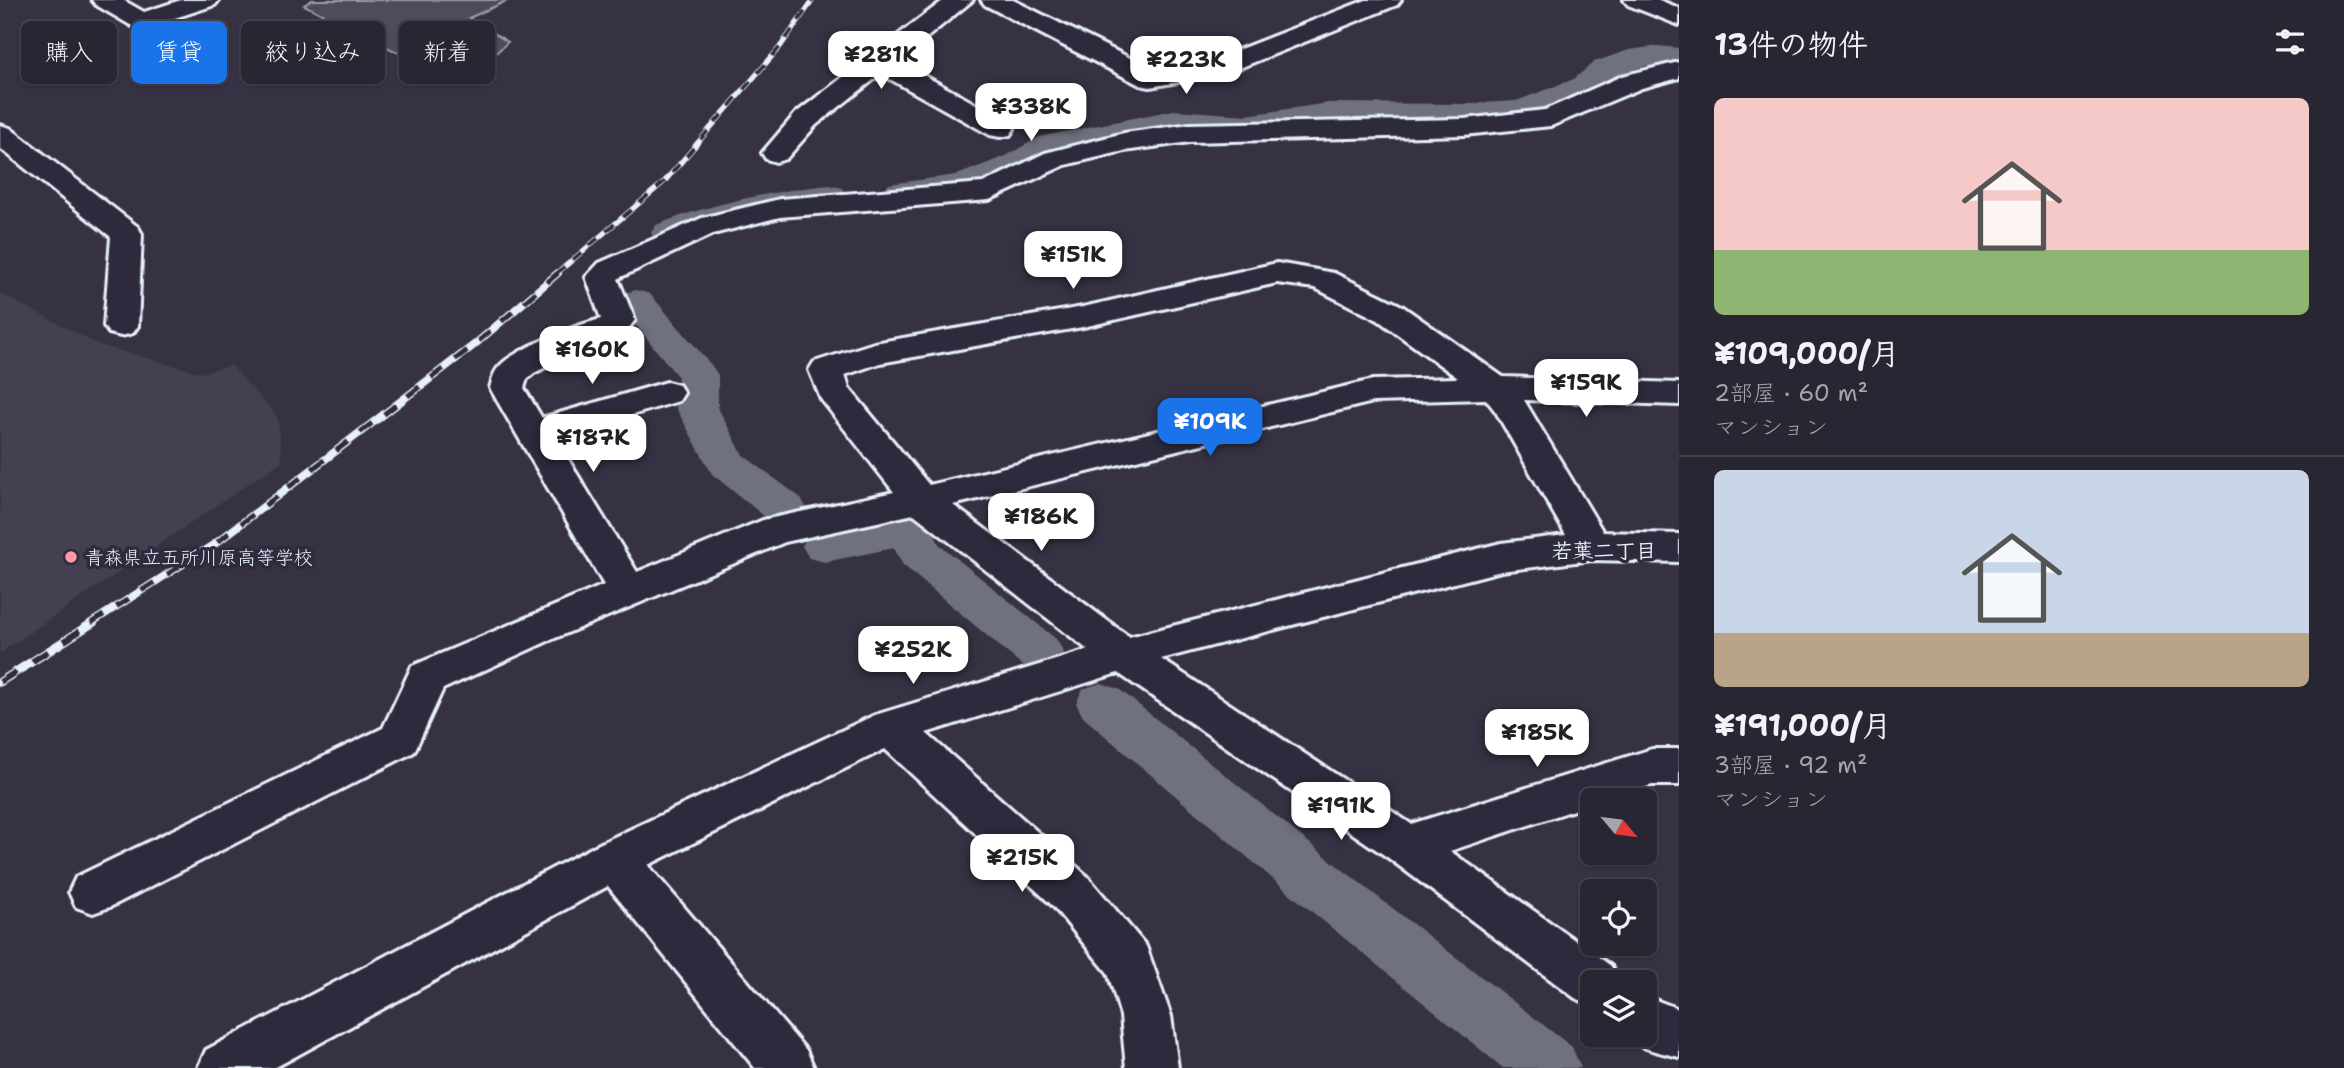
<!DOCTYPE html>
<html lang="ja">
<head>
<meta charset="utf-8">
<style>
	body { margin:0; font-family:"Shantell Sans","Klee One",sans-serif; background:#302e3b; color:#f1f3f6; height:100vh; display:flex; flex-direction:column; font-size:26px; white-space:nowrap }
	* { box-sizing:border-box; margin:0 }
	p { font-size:23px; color:#a5a5ac }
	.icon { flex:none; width:38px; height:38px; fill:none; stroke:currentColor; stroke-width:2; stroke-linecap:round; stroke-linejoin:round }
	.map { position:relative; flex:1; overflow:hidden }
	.panel { display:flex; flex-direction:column; background:#282633; width:665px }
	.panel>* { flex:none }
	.hud { position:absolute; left:21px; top:21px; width:665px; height:63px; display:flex; gap:14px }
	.needle { width:46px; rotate:119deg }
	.fabs { position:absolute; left:1580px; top:788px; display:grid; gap:14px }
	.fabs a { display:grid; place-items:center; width:77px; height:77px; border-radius:10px; background:#282633; box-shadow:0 2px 5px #0004,0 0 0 2px #44434e; font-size:35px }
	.price { position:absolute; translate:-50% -60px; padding:0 16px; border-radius:14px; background:#fff; color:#222; font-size:23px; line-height:46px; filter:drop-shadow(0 2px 4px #0008) }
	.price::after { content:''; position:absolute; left:50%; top:42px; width:21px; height:16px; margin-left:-10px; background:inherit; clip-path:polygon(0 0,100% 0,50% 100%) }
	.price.current { background:#1a73e8; color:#fff }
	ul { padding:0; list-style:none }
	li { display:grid; align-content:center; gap:14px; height:371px; padding:0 35px }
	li+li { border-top:2px solid #44434e }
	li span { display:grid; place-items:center; height:217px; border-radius:10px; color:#555 }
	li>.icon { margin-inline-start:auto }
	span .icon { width:126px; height:126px; fill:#fffc; stroke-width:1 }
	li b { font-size:30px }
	h2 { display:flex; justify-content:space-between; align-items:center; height:84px; padding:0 35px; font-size:30px }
	.pill { padding:0 24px; border-radius:10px; background:#282633; box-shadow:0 2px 5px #0004,0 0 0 2px #44434e; font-size:24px; line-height:63px }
	.pill.current { background:#1a73e8; color:#fff }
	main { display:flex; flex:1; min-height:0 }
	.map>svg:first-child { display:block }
	.built { fill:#433f51 }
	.green { fill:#4d4b5c; stroke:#9a9eaa; stroke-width:2 }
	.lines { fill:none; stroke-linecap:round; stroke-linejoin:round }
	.canal { fill:#70717f; fill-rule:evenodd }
	.minor-casing { stroke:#e8f1f8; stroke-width:6 }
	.secondary-casing { stroke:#e8f1f8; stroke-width:6 }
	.minor { fill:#2f2a3d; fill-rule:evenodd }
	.secondary { fill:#2f2a3d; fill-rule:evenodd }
	.rail-far2-casing { stroke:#e8f1f8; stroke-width:5 }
	.rail-far1-casing { stroke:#e8f1f8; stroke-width:8 }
	.rail-casing { stroke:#e8f1f8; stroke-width:9 }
	.rail-far2 { stroke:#2f2a3d; stroke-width:3.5; stroke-dasharray:11; stroke-linecap:butt }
	.rail-far1 { stroke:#2f2a3d; stroke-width:5; stroke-dasharray:15; stroke-linecap:butt }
	.rail { stroke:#2f2a3d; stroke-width:6; stroke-dasharray:19; stroke-linecap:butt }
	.poi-dot { fill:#ff9aa2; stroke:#2f2a3d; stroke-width:2.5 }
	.labels { text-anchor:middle; stroke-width:7; stroke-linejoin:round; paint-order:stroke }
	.poi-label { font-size:19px; fill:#e8f1f8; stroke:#2f2a3d; text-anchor:start }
	.neighbourhood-label { font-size:21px; font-weight:bold; fill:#e8f1f8; stroke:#2f2a3d }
</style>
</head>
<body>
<main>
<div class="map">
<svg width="1679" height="1068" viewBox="0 0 1679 1068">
	<rect width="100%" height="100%" fill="#363244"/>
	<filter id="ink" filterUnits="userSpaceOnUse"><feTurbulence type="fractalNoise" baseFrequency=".0143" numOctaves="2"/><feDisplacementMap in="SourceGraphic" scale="14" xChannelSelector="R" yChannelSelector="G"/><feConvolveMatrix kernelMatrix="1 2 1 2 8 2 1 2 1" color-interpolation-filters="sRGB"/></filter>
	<g filter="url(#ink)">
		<path class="built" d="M0,293L99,345L201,373L231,365L278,417L282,461L0,653Z"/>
		<path class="green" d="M312,0H509L469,18L508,42L484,64L452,80L304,5Z"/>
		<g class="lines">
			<path class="canal" d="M1658,46L1679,48V66H1645L1616,76L1596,93L1578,102L1520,121L1466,124L1329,123L1247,135L1174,130L1060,152L1015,178L961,195L918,201L889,198L883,191L889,184L957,175L1006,156L1039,137L1174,110L1247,115L1329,103L1466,104L1516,101L1574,79L1594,62L1629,50Z
				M829,185L842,188L847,196L842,204L748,218L669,244L656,241L651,233L656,225C712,203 769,192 829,185Z
				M636,290L650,294L712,366L718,375V408L743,455L801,498L807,509L801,520L785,525L769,520L712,474L676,408L678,377L617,302L622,294Z
				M911,513L927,518L939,544L1056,639L1064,652L1056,665L1039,671L1022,665L903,565L894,548L825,562L809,558L802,546L809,534Z
				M1101,683L1119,689L1334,863L1572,1047L1581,1068H1503L1294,897L1083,717L1076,703L1083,689Z"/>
			<g class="minor-casing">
				<path id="minor" d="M92,0H123L144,12L181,0H219L215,5L141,29L132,26L96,5Z
					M944,0H973L898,61L1010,123L1014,129L1010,135L1000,137L990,135L881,74L816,125L786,159L776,162L766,159L762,153L796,113Z
					M981,0H1013L1154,70L1212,60L1366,0H1401L1397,5L1227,73L1150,87L1140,85L985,5Z
					M1679,62V78L1642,88L1551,126L1464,135L1190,142L1124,151L1065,165L989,200L780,217L713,234L621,277L618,279L635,320L625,333L601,339L534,373L527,379L524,388L542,418L667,382L679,385L684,393L679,401L555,438L637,572L763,520L894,492L821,399L809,370L814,362L874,343L1083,307L1277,263L1334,273L1402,306L1503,377L1679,383V405L1524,400L1603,532L1679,534V562L1592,560L1501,571L1161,659L1411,824L1652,749H1679V785H1652L1607,800H1592V804L1450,851L1611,966L1618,982H1592V1005L1575,998L1390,859L1118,673L926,733L1087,876L1146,946L1171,1016L1178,1068H1126L1121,1016L1108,973L1053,906L885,749L648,865L806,1050L814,1068H755L608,886L274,1068H198L206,1050L597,845L875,715L1088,650L914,514L785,542L548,641L443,689L414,752L110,907L93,913L76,907L69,892L76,877L383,728L412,666L604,585L490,388C492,381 493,374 498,368C513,349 577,325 601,319L586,277L599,263L702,218L780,199L983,183L1045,153L1124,133L1190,124L1464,119L1545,110L1622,76ZM1277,283L1315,288L1378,320L1458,378L1373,380L929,485L849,388L845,375L880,363L1083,327ZM1486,399L1496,412L1566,535L1501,543L1129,637L953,505L1373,402Z
					M0,125L10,128L138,227L142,234L138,326L133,333L121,336L109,333L104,326L111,237L0,148Z
					M1645,996L1679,1009V1057C1661,1052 1638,1050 1626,1034H1645Z"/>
			</g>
			<g class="secondary-casing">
				<path id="secondary" d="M1624,0H1659L1679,8V25L1628,5Z"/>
			</g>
			<use href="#minor" class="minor"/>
			<use href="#secondary" class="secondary"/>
			<g class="rail-far2-casing">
				<path id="rail-far2" d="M556,274L664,182L780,47L813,0"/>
			</g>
			<g class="rail-far1-casing">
				<path id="rail-far1" d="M91,623L216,543L474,345L558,273"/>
			</g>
			<g class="rail-casing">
				<path id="rail" d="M0,682L94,622"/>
			</g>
			<use href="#rail-far2" class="rail-far2"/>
			<use href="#rail-far1" class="rail-far1"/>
			<use href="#rail" class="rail"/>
		</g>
	</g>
	<circle class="poi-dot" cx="71" cy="557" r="7"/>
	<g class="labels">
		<g class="poi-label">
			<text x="85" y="564">青森県立五所川原高等学校</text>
		</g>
		<g class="neighbourhood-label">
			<text x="1604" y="558">若葉二丁目</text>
		</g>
	</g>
</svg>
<div class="fabs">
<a><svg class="needle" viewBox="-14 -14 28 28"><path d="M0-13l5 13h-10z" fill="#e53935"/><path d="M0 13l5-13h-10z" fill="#a5a5ac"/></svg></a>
<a><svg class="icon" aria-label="locate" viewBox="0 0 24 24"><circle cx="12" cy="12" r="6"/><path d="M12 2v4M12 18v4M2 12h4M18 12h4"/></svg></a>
<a><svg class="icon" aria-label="layers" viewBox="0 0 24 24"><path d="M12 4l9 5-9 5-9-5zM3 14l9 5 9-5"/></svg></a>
</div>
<b class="price" style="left:881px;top:91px">¥281K</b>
<b class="price" style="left:1186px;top:96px">¥223K</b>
<b class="price" style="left:1031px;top:143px">¥338K</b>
<b class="price" style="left:1073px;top:291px">¥151K</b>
<b class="price" style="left:592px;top:386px">¥160K</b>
<b class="price" style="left:1586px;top:419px">¥159K</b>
<b class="price current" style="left:1210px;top:458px">¥109K</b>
<b class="price" style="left:593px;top:474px">¥187K</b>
<b class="price" style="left:1041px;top:553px">¥186K</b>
<b class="price" style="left:913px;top:686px">¥252K</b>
<b class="price" style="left:1537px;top:769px">¥185K</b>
<b class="price" style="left:1341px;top:842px">¥191K</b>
<b class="price" style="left:1022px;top:894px">¥215K</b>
<div class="hud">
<a class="pill">購入</a>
<a class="pill current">賃貸</a>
<a class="pill">絞り込み</a>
<a class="pill">新着</a>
</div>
</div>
<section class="panel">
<h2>13件の物件<svg class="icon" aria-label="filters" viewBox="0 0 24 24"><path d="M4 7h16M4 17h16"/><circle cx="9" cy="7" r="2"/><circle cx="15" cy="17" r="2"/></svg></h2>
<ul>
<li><span style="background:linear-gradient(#f6c9c9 70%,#8fb573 0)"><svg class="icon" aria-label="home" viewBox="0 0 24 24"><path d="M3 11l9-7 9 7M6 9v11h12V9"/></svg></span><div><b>¥109,000/月</b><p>2部屋 · 60 m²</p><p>マンション</p></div></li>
<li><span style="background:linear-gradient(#c9d6e8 75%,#b9a48a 0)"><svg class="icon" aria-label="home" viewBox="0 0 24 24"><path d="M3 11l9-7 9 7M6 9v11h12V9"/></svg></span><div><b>¥191,000/月</b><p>3部屋 · 92 m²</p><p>マンション</p></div></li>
</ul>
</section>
</main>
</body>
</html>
